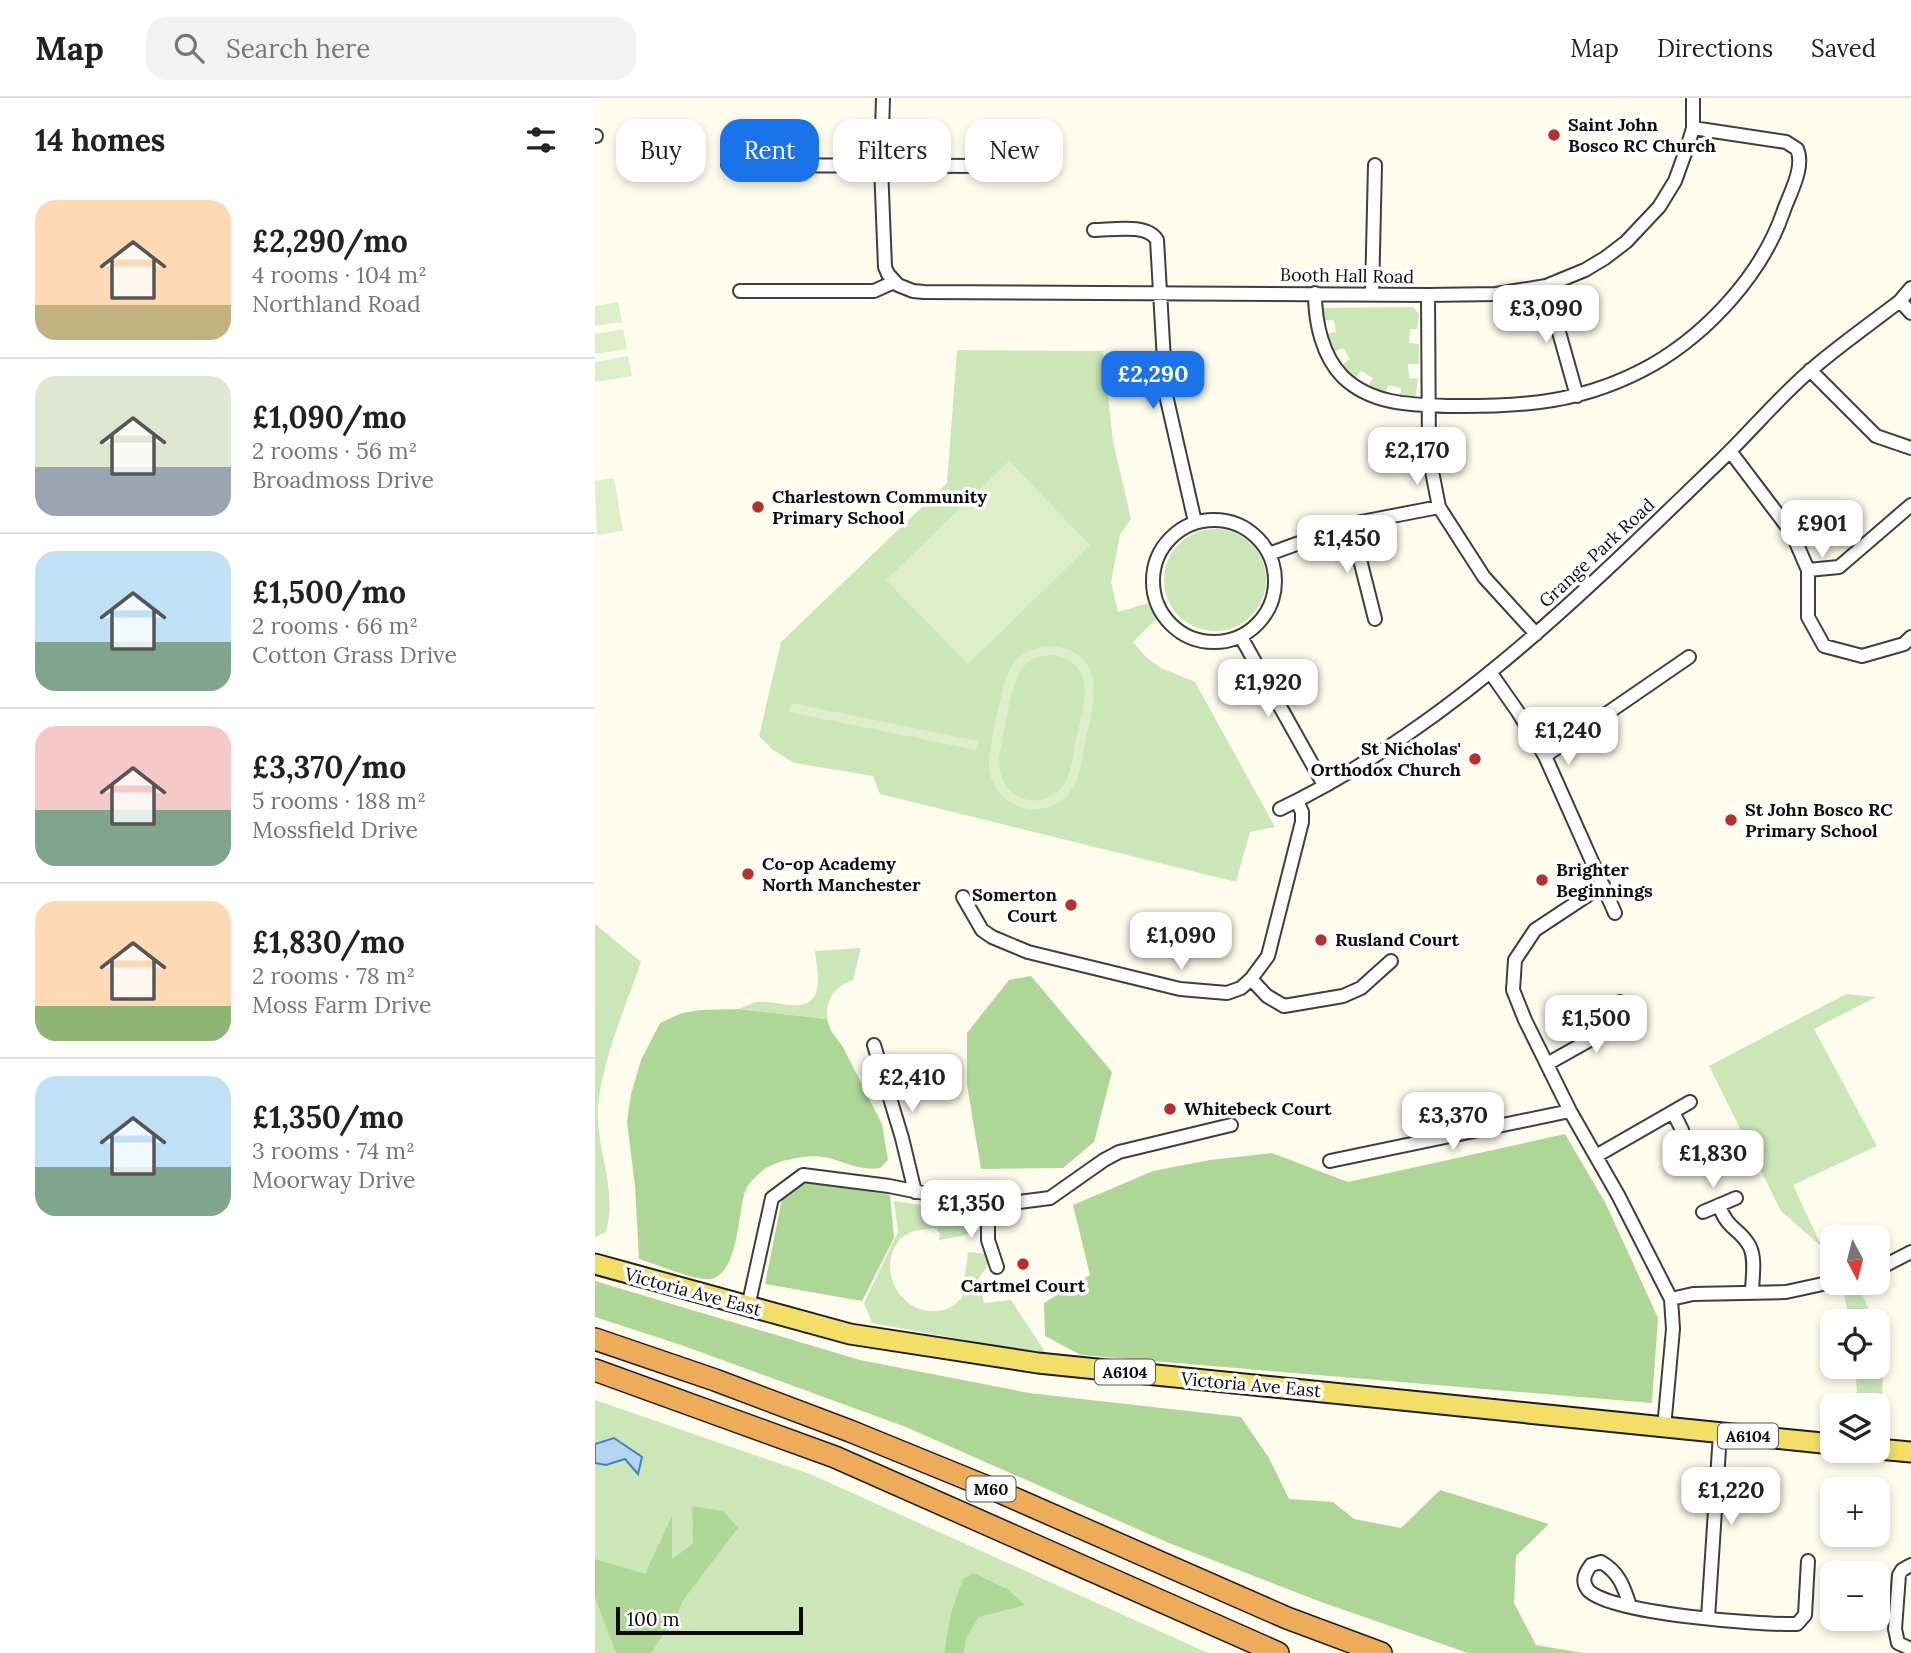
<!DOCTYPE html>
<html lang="en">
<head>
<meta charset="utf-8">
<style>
	body { margin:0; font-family:Lora,serif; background:#f2f2f2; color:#222; height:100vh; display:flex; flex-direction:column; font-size:26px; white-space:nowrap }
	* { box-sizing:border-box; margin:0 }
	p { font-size:23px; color:#767676 }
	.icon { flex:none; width:38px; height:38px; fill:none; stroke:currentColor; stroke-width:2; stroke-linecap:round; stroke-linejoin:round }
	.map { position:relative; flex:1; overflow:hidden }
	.side { display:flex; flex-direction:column; background:#fff; width:595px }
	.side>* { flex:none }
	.banner { position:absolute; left:21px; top:21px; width:665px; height:63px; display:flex; gap:14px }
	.needle { width:46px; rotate:173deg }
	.buttons { position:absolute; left:1225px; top:1127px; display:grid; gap:14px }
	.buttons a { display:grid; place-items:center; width:70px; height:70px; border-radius:14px; background:#fff; box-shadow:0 4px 10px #0003; font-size:35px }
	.scale { position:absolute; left:21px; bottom:18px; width:187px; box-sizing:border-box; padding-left:7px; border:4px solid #0c0c0c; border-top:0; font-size:19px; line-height:24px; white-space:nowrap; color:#0c0c0c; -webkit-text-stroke:5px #fff; paint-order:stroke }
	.price { position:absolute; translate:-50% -60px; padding:0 16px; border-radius:14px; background:#fff; color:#222; font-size:23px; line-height:46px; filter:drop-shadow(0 2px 4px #0008) }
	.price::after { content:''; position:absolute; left:50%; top:42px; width:21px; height:16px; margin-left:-10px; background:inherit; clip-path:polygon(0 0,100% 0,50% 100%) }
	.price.active { background:#1a73e8; color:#fff }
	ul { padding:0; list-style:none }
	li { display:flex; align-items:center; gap:21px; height:175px; padding:0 35px }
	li+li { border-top:2px solid #e0e0e0 }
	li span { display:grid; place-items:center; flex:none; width:196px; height:140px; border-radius:21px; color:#555 }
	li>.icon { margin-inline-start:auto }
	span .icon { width:84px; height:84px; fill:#fffc; stroke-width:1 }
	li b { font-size:30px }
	h2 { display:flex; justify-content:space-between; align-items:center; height:84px; padding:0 35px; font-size:30px }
	.chip { padding:0 24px; border-radius:21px; background:#fff; box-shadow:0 4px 10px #0003; font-size:24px; line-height:63px }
	.chip.active { background:#1a73e8; color:#fff }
	header { display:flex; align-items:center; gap:42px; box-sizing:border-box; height:98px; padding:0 35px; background:#fff; border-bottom:2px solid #e0e0e0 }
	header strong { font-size:33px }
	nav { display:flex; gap:38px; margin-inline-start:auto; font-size:24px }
	.search { width:490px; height:63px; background:#f2f2f2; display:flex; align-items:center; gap:18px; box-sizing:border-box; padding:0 24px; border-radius:21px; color:#767676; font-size:26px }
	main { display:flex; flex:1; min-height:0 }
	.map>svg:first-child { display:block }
	.green { fill:#cbe7b8 }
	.forest { fill:#aed797 }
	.pitch { fill:#deeec9; fill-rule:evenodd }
	.water { fill:#b3d5f3; stroke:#3d83c7; stroke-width:2 }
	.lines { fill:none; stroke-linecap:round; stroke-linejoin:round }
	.street-casing { stroke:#3f3f3f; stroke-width:16 }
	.primary-casing { stroke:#1d1d1d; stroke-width:23 }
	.highway-casing { stroke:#1d1d1d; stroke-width:24 }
	.street { stroke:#fff; stroke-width:12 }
	.primary { stroke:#f3de67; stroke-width:19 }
	.highway { stroke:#eeac5a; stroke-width:21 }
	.poi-dot { fill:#b6312a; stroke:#fff; stroke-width:2.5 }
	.labels { text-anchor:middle; stroke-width:7; stroke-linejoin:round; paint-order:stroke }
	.shield { fill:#fff; stroke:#555; stroke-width:2 }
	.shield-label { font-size:16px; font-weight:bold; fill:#0c0c0c }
	.poi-label { font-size:18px; font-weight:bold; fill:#0c0c0c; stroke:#fff; text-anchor:start }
	.street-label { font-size:18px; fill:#0c0c0c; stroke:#fff }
</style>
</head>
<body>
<header>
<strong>Map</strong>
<div class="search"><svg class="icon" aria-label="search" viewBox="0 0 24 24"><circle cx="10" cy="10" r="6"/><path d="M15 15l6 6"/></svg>Search here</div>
<nav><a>Map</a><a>Directions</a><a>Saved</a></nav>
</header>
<main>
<section class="side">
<h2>14 homes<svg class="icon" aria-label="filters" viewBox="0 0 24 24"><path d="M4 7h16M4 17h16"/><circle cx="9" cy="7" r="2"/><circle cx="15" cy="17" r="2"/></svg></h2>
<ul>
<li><span style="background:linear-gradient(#ffd9b3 75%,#c2b280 0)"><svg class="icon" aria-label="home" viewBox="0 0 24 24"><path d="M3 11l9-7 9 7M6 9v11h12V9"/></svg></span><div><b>£2,290/mo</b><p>4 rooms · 104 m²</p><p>Northland Road</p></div></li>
<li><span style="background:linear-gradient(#dfe7d0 65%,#9aa5b1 0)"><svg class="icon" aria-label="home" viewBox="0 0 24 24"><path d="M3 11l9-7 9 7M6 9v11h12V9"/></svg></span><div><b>£1,090/mo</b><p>2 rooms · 56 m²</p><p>Broadmoss Drive</p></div></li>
<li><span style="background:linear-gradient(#bfe0f5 65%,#7fa58c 0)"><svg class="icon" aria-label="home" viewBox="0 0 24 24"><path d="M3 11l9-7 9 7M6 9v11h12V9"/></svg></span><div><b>£1,500/mo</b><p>2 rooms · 66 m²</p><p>Cotton Grass Drive</p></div></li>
<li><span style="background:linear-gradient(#f6c9c9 60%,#7fa58c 0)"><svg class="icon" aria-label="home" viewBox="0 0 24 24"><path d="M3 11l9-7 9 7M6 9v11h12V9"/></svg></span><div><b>£3,370/mo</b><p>5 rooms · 188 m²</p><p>Mossfield Drive</p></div></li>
<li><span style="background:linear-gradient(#ffd9b3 75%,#8fb573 0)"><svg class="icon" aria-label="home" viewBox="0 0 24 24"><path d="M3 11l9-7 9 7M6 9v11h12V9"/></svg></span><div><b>£1,830/mo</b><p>2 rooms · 78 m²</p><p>Moss Farm Drive</p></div></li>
<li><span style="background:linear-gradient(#bfe0f5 65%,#7fa58c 0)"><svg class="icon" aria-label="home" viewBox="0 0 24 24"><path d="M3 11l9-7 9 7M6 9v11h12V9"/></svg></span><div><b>£1,350/mo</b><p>3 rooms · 74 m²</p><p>Moorway Drive</p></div></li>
</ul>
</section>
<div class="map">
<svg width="1316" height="1555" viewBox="0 0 1316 1555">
	<rect width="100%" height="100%" fill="#fefcec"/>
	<path class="green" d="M818,209L824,216L822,231H815L814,245L824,246V266H813L814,280L823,281L820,301H805L806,290L793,287L790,300L772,290L778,280L766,273L759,282L744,269L755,261L748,250L736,255L730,236L741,234L739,222L727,223L726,214L729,210Z
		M362,252L508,253L518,343L536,421L525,437L516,484L523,514L557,504L564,518L538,544L551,559L566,570L600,584L680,729L655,734L641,784L285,696L278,678L199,665L178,652L164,638L186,544L352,385Z
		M569 482a51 51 0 1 1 102 0a51 51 0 1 1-102 0Z
		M0,826L46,864C31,907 6,965 3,1010C1,1054 23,1090 11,1134L0,1139Z
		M266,850L258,882C239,889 231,901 232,921L143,911C150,909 158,904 164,904C182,902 216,919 222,891C225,880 221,864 220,853Z
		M1251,896L1281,899L1219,931L1282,1048L1198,1087L1227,1149L1186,1113L1114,968Z
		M299,1103L386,1115L381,1132L366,1138L344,1142L345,1136L341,1130C329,1131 314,1132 305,1141C277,1175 313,1227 354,1210C358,1208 363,1203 367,1200L373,1154L392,1156L394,1166L384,1180L389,1205L416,1202L452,1257L277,1225L269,1205L303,1134Z
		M1263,1187L1279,1223H1254L1249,1193Z
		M1283,1233L1289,1248L1287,1299L1271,1298L1269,1307H1260L1262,1293L1260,1269H1283Z
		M0,1302L215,1376L613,1555H0Z"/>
	<path class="forest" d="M436,878L517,974L499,1044L468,1070L386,1071L372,987V935L414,882Z
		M143,911L232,921L236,933L248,949L287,1026L293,1062L285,1070C267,1073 252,1065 234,1060C215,1055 188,1061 171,1070C165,1074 156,1083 152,1089C142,1106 146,1183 111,1181C97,1181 60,1166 44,1161L40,1088L32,1024L36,996L46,962L65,925L87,915L106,912Z
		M970,1036L1011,1106L1063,1220L1057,1305L486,1257L450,1238L449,1205L495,1177L478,1107L558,1073L615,1062L677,1055L753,1084Z
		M215,1084L295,1097L299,1140L267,1203L170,1186L187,1101L198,1090Z
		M0,1183L265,1262L434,1295L646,1319L674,1360L694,1401L738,1404L759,1421L806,1430L845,1392L954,1426L921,1458L919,1505L941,1547L988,1555H873L726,1504L574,1445L311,1329L86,1247L0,1219Z
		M97,1408L128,1413L143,1430L89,1501L81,1518L56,1555H21L0,1499V1461L50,1476L77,1418V1461L98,1446Z
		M379,1475L412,1491L430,1507L384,1519L371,1540L369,1555H349L356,1515L368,1481Z"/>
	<path class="pitch" d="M23,204L27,224L0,228V208Z
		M28,231L32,251L0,256V236Z
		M33,258L37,278L0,284V264Z
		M414,363L495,447L373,566L291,482Z
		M19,380L28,433L2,437L0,383Z
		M455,548C514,553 499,606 490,645C487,660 486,678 477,691C459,719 418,717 401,690C397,684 395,677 394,670C393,652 408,580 418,566C427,554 440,549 455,548ZM460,557C504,567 488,611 481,641C478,656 477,671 470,685C446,719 401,700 404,659C409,637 415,583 429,568C437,559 448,557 460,557Z
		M196,605L383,643L381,652L194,614Z"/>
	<path class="water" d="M19,1340L47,1359L43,1376L30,1361L11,1367L0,1365V1346Z"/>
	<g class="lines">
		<g class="street-casing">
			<path id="street" d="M288,0L286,68L290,169L293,176L303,187L318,193L329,194L833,197L901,196L951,188L990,172L1010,160L1031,144L1064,109L1080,83L1093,47L1098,30V0
				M0,38H1
				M133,67L399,68
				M499,132C517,132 552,125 562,142L571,297L600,424
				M951,188L982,298
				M145,193H279L299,184
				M720,195C720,224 727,258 748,279C776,306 815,307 852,308C929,309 989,305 1057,267C1114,234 1168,175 1189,112C1195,95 1210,69 1202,51L1191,44L1098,30
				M777,196L780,67
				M833,197L834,358L844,409L889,479L941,536
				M1305,203L1316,215
				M1215,272L1281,338L1316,350
				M1135,353L1197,435L1213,472V519L1229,548L1267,558L1309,546L1316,539
				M558 483a61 61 0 1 1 122 0a61 61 0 1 1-122 0Z
				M756,426L780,521
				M674,456L756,426L844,409
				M1213,472L1244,469L1316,407
				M646,539L729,687
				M895,574L923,614L950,658L1020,815
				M950,658L1094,559
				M685,711C856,629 992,491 1127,361C1157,332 1185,298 1217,271C1245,247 1275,226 1305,203L1316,190
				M1008,787L940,832L920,862L918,892L930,922L975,1013L1023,1097L1076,1201L1078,1231L1069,1330
				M368,799L387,832L397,839L433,854L585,891L632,895L646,890L656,881L673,858L707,724V714L702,703
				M656,881L672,898L689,908L748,898L766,890L796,863
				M1025,904L1041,930
				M279,947L307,1040L320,1094
				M952,966L1034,920
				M1078,1014L1087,1032
				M1001,1058L1095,1004
				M735,1063L975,1013
				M1124,1107C1132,1132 1146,1131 1155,1149C1161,1162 1157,1181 1157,1195
				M393,1108V1142L402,1169
				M1108,1114L1141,1100
				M1283,1171L1316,1154
				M1076,1201L1098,1196L1191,1194L1237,1184
				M153,1209L177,1100L208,1077L294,1088L393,1108L455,1100L509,1062L524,1054L636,1027
				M1316,1467L1307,1472L1304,1477L1300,1531L1303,1545L1316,1551
				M1035,1508C1029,1489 1024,1474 1006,1464L996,1467C990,1475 986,1483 993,1492C1015,1516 1166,1527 1202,1526L1210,1517L1213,1463
				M1113,1520L1125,1335"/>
		</g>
		<g class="primary-casing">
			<path id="primary" d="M0,1166L255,1236L443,1265L1237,1346
				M1283,1351L1316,1354"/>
		</g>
		<g class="highway-casing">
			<path id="highway" d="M0,1241L120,1282L255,1333L407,1395L692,1520L786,1555
				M0,1272L240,1359L683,1555"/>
		</g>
		<use href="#street" class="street"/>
		<use href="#primary" class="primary"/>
		<use href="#highway" class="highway"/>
	</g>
	<g class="poi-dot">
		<circle cx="959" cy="37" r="7"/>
		<circle cx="163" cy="409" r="7"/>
		<circle cx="880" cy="661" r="7"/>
		<circle cx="1136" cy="722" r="7"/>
		<circle cx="153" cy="776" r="7"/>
		<circle cx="947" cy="782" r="7"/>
		<circle cx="476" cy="807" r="7"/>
		<circle cx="726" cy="842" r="7"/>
		<circle cx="575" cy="1011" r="7"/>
		<circle cx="428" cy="1166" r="7"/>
	</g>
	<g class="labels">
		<g class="shield">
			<rect x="500" y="1261.5" width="60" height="25" rx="5"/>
			<rect x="1123" y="1325.5" width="60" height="25" rx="5"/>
			<rect x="371.5" y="1378.5" width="49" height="25" rx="5"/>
		</g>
		<g class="shield-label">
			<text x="530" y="1280">A6104</text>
			<text x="1153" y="1344">A6104</text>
			<text x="396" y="1397">M60</text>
		</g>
		<g class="poi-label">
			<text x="973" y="33">Saint John<tspan x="973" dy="21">Bosco RC Church</tspan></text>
			<text x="177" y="405">Charlestown Community<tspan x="177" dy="21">Primary School</tspan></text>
			<text x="866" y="657" text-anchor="end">St Nicholas'<tspan x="866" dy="21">Orthodox Church</tspan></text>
			<text x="1150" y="718">St John Bosco RC<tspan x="1150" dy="21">Primary School</tspan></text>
			<text x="167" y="772">Co-op Academy<tspan x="167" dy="21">North Manchester</tspan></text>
			<text x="961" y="778">Brighter<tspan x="961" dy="21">Beginnings</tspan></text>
			<text x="462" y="803" text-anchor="end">Somerton<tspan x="462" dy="21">Court</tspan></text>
			<text x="740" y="848">Rusland Court</text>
			<text x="589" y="1017">Whitebeck Court</text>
			<text x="428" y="1194" text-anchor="middle">Cartmel Court</text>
		</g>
		<g class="street-label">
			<text transform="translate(752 178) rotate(1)" y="6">Booth Hall Road</text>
			<text transform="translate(1002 455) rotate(-43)" y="6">Grange Park Road</text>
			<text transform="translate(98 1194) rotate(15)" y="6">Victoria Ave East</text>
			<text transform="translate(656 1287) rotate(5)" y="6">Victoria Ave East</text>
		</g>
	</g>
</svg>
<div class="buttons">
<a><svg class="needle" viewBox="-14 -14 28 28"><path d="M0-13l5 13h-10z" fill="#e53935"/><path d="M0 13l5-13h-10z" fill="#767676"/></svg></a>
<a><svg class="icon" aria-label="locate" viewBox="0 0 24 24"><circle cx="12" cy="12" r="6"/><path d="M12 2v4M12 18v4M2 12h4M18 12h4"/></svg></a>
<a><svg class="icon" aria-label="layers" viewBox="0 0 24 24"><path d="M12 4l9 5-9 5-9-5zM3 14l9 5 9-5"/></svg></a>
<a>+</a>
<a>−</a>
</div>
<div class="scale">100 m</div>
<b class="price" style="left:951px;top:247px">£3,090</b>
<b class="price active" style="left:558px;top:313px">£2,290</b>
<b class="price" style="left:822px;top:389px">£2,170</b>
<b class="price" style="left:1227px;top:462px">£901</b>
<b class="price" style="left:752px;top:477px">£1,450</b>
<b class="price" style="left:673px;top:621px">£1,920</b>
<b class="price" style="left:973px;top:669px">£1,240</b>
<b class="price" style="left:586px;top:874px">£1,090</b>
<b class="price" style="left:1001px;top:957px">£1,500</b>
<b class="price" style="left:317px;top:1016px">£2,410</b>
<b class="price" style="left:858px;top:1054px">£3,370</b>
<b class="price" style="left:1118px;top:1092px">£1,830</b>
<b class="price" style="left:376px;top:1142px">£1,350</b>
<b class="price" style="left:1136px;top:1429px">£1,220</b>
<div class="banner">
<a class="chip">Buy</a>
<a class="chip active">Rent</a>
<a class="chip">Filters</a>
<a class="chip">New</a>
</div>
</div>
</main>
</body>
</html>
